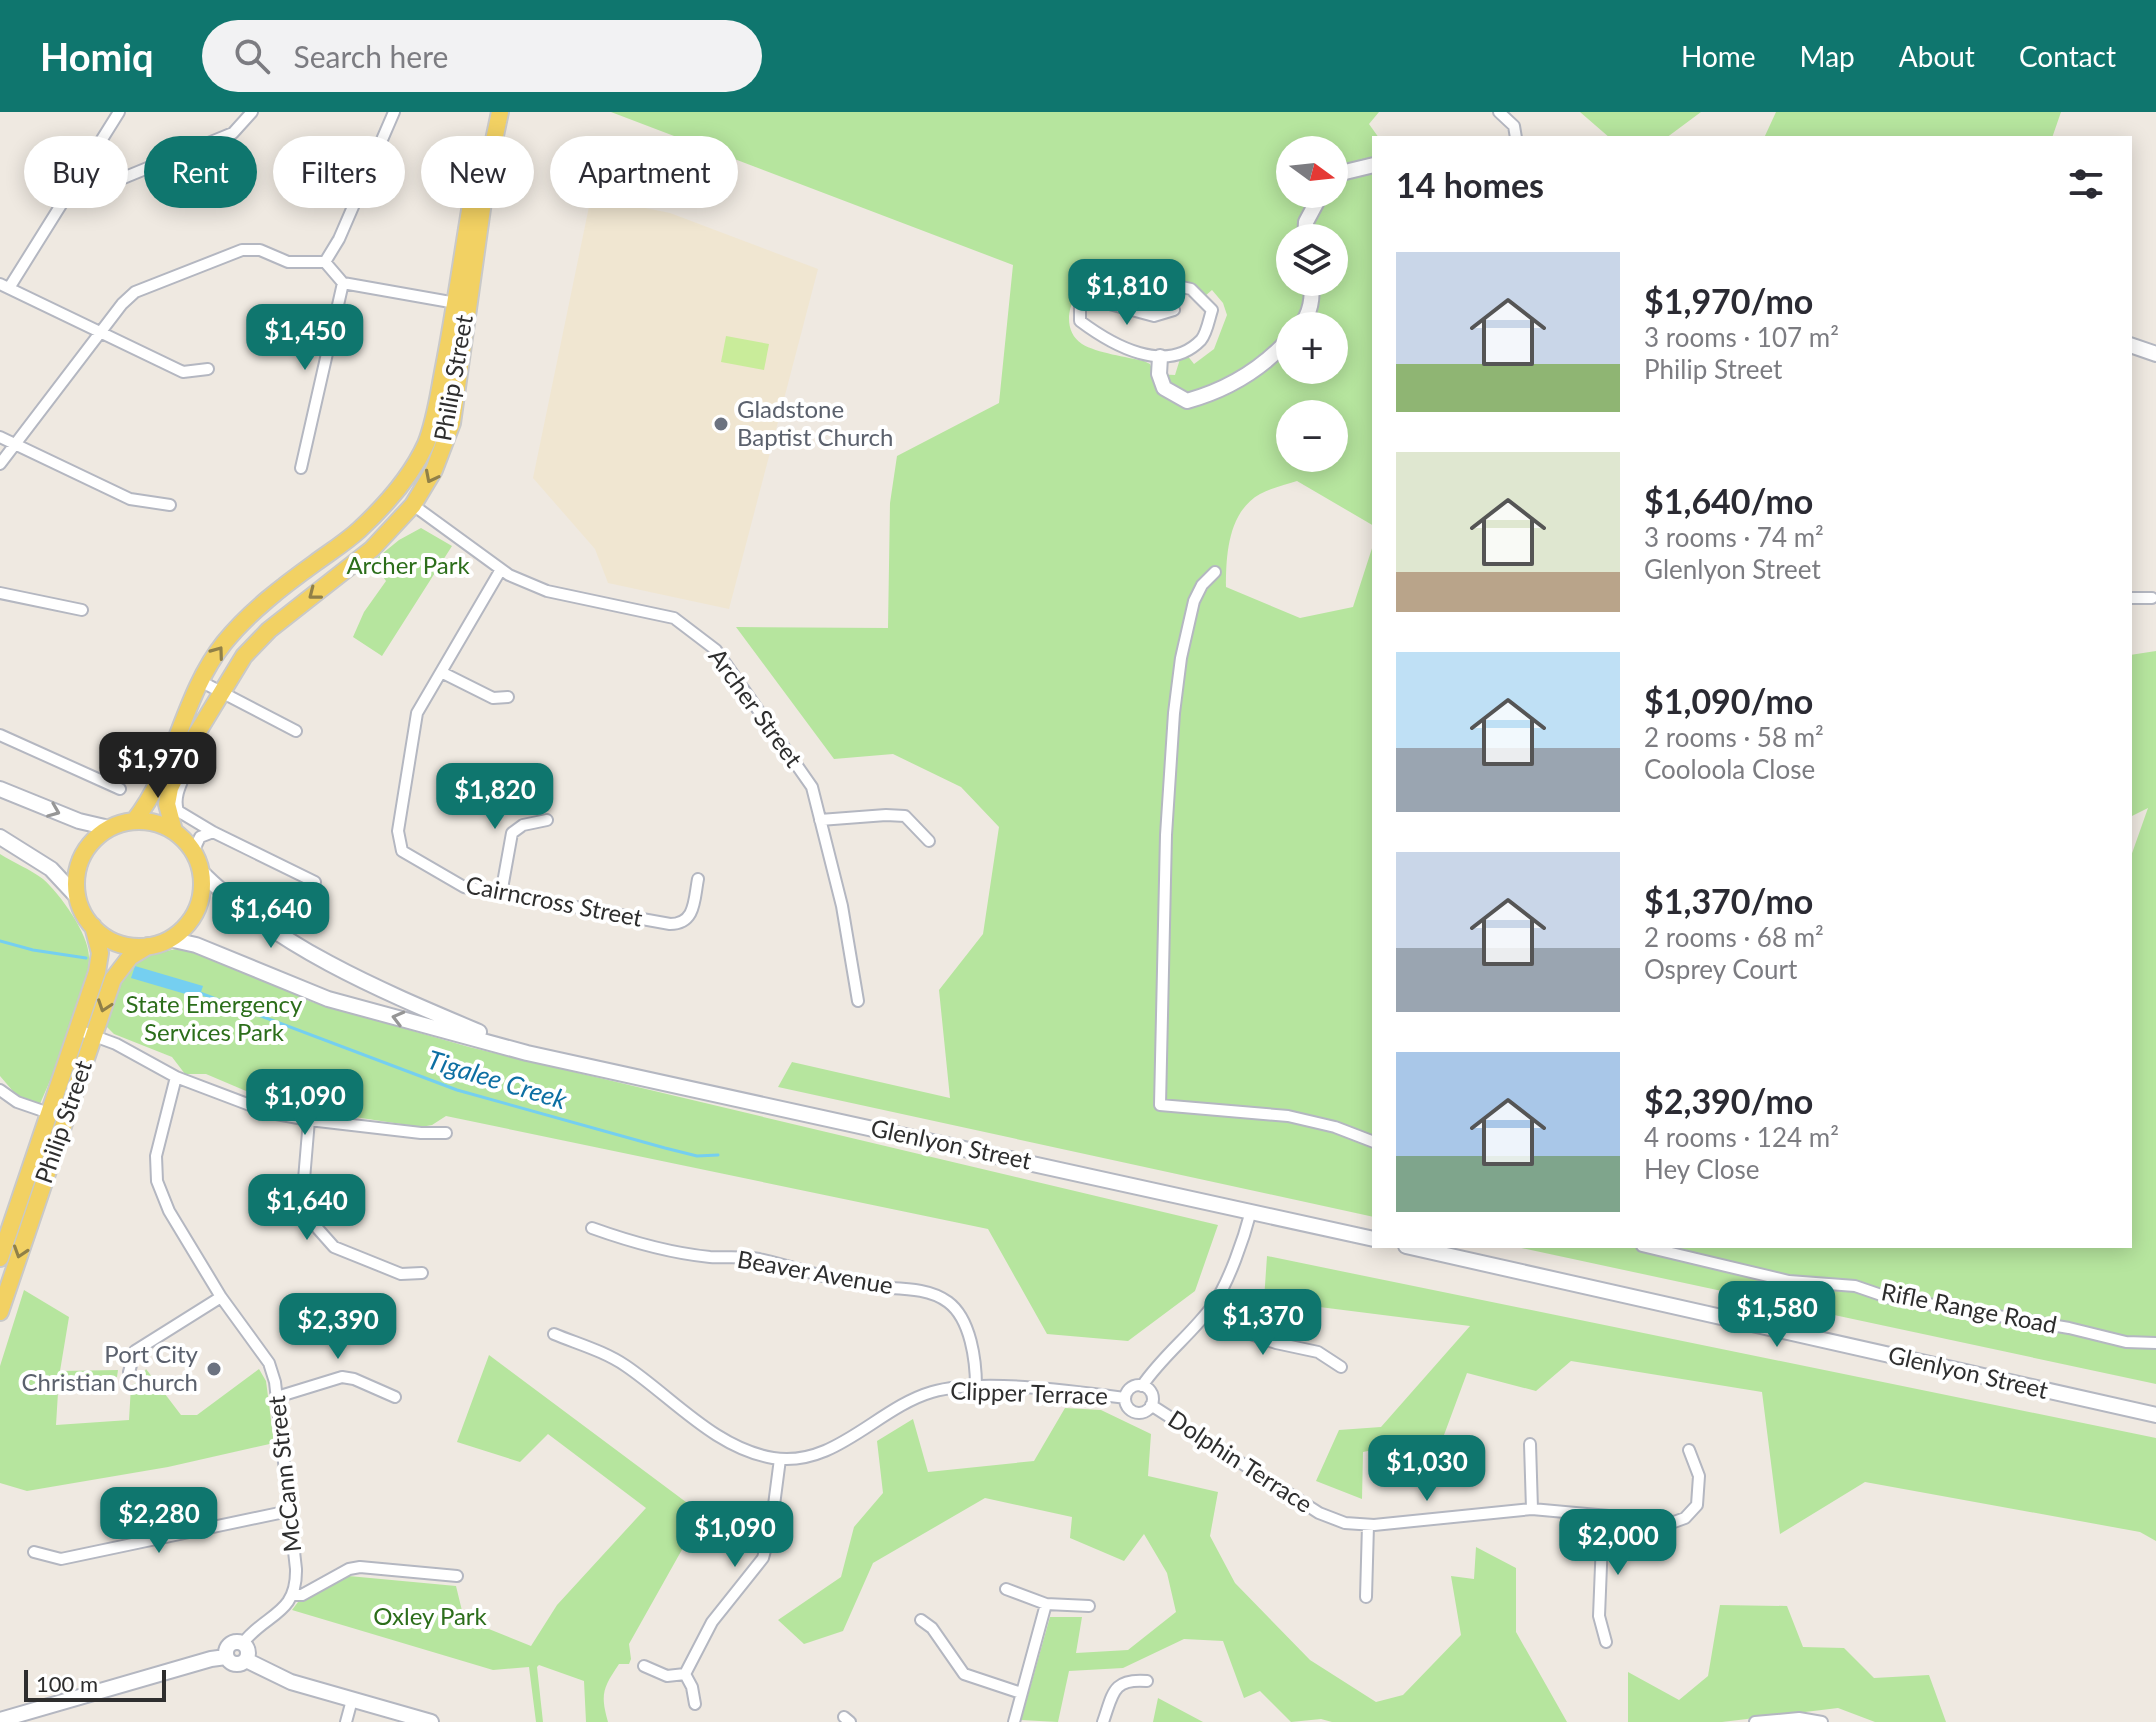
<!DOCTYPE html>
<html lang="en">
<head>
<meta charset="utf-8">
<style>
	body { margin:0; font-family:Lato,sans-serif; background:#f2f2f3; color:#2b2b33; height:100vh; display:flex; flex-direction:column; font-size:30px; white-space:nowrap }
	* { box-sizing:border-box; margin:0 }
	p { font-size:26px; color:#7c7c81 }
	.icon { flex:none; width:44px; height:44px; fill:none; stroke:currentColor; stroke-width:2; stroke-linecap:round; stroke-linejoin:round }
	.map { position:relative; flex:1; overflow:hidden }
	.side { position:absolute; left:1372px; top:24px; width:760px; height:1112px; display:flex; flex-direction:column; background:#fff; border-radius:0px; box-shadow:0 4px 20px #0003 }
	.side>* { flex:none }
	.guide { position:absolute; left:24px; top:24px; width:760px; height:72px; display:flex; gap:16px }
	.needle { width:52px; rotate:105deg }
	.controls { position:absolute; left:1276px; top:24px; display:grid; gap:16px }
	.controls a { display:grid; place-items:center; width:72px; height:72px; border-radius:50%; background:#fff; box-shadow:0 4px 20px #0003; font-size:40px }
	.scale { position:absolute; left:24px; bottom:20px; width:142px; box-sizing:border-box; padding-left:8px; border:4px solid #2e2e2e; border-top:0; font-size:22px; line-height:28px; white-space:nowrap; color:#2e2e2e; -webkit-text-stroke:6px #fff; paint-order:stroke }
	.price { position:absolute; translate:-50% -68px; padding:0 18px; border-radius:16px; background:#0f766e; color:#fff; font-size:26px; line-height:52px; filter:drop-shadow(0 2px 4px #0008) }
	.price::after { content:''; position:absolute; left:50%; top:48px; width:24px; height:18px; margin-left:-12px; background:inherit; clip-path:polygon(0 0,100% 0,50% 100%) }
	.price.active { background:#222; color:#fff }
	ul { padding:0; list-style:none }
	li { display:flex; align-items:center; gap:24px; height:200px; padding:0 24px }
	li span { display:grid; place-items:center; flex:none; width:224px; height:160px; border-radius:0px; color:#555 }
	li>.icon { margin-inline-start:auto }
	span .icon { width:96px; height:96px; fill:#fffc; stroke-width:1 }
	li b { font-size:34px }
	h2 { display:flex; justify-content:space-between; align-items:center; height:96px; padding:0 24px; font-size:34px }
	.chip { padding:0 28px; border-radius:36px; background:#fff; box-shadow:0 4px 20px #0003; font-size:28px; line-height:72px }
	.chip.active { background:#0f766e; color:#fff }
	header { display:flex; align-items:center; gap:48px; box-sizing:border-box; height:112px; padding:0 40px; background:#0f766e; color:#fff }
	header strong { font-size:38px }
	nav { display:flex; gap:44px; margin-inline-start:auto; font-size:28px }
	.search { width:560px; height:72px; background:#f2f2f3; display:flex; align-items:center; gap:20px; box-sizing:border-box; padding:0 28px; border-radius:44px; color:#7c7c81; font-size:30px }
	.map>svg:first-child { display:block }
	.education { fill:#f0e6d1 }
	.green { fill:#b6e59e; fill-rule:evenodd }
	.pitch { fill:#c9ec9a }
	.water { fill:#75cff0 }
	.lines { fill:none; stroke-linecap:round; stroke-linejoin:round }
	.stream { stroke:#75cff0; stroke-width:3 }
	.street-casing { stroke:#b4b7c1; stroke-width:14 }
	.secondary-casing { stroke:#b4b7c1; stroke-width:18 }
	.primary-casing { stroke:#c9c9c9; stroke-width:20 }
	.street { stroke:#fff; stroke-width:10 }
	.secondary { stroke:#fff; stroke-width:14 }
	.primary { stroke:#f2d163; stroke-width:16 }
	.oneway { stroke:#908048 }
	.oneway2 { stroke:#969696 }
	.worship-dot { fill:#6b7280; stroke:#fff; stroke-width:3 }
	.labels { text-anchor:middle; stroke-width:8; stroke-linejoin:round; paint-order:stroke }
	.street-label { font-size:24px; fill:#2e2e2e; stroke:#fff }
	.worship-label { font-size:24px; fill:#5b616d; stroke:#fff; text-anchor:start }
	.park-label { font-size:24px; fill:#2c6e1b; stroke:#fff }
	.water-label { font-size:26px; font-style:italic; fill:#0d6fa3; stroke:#fff }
</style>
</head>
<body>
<header>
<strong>Homiq</strong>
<div class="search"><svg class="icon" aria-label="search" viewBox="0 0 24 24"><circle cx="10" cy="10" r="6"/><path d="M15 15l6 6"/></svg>Search here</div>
<nav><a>Home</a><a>Map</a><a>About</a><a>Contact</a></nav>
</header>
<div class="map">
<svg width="2156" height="1610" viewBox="0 0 2156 1610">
	<rect width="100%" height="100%" fill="#efe9e1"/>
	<path class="education" d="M591,85L670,101L818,157L729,497L608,471L595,437L533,366Z"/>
	<path class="green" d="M611,0H1379L1369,12L1379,26H1374V414L1297,369C1285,373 1271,376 1260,382C1228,400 1226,443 1226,475L1300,506L1353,495L1374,430V1105L778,975L792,950L950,986L939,878L983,822L999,715L961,675L893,642L834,647L736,515L888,516L890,391L897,344L999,291L1013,153ZM1290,38H1334V82H1290ZM1290,126H1334V170H1290ZM1128,160L1185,171L1205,184L1212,178L1223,191L1227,203L1214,237L1194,252L1187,243L1180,247L1175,263L1154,262L1150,252L1144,249C1127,245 1097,241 1082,232C1058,216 1071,180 1091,166C1101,159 1116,161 1128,160ZM1290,214H1334V258H1290ZM1290,302H1334V346H1290Z
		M1580,0H1701L1666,26H1610Z
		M1776,0H2061L2052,26H1764Z
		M421,416L452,434L382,544L353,525L364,500L386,469L372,450L399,428Z
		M2156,539V1272L1512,1134H2130V747L2148,696L2130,705V543Z
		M0,742C14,751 30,757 43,767C60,782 89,822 89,845C90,878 54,960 40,992L18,985L0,964Z
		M177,837L204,841L312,890L469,935L1218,1113L1195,1179L1128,1229L1047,1222L988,1117L446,1004L432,1013L421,1015L281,994L206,962H185L172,945L114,922L105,913C120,865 122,846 177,837Z
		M1267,1144L2156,1326V1429L2140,1420L1865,1370L1780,1422L1762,1280L1571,1249L1536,1279L1467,1261L1444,1323L1363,1340L1362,1387L1316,1369L1339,1318L1381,1315L1470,1214L1264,1188Z
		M24,1178L69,1205L60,1259L118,1258L117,1265L59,1264L56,1313L129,1308L131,1274L140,1268L146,1257L181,1303H197L259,1257L266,1269L274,1331L168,1355L27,1379L0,1371V1254Z
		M489,1243L702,1402L629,1532L631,1547L629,1552H619C603,1576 600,1582 608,1610H586L584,1569L539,1553L537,1555L543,1610H536L529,1555L493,1558L292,1498L301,1486L338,1463L456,1474L464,1507L531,1534L557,1493L646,1396L548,1322L520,1350L457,1330Z
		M1065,1296L1101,1298L1151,1322L1148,1364L1218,1380L1210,1424L1235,1471L1310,1548L1376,1590L1403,1583L1461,1523L1451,1464L1474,1467L1476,1435L1516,1456V1520L1567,1610H1332L1321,1607L1291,1610L1260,1579L1244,1586L1223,1529L1184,1527L1123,1556L1069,1559L1058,1610L1021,1608L1050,1505H1082L1076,1541L1128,1538L1176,1500L1167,1461L1144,1422L1124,1449L1070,1426L1072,1405L985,1386L873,1451L843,1519L804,1532L778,1508L841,1465L854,1415L883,1381L877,1329L913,1307L928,1360L1034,1349Z
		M1720,1493L1787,1494L1803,1535L1844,1536L1874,1566L1929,1563L1946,1610H1875L1838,1596L1722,1610H1628V1560L1679,1588L1708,1564Z
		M1158,1586L1203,1610H1153Z"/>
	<path class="pitch" d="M726,224L769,232L764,258L721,250Z"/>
	<path class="water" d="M135,854L203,874L199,886L131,866Z"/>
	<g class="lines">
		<path class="stream" d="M0,829L33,838L86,846
			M200,881L457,978L665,1036L697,1044L718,1043"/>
		<g class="street-casing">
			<path id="street" d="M1499,0L1514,14L1516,26
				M76,72L89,80L233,21L252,0
				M325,150L339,127L394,0
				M1134,165L1191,177L1212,198C1209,207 1207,221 1201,228C1166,264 1112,233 1080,209V184L1097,167Z
				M0,172L183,260L208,257
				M9,176L119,0
				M1080,184L1154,204L1174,198
				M0,325L130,387L170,393
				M0,352L122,192L135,180L242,138H260L288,150H325L343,171L456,191
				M301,356L343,171
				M413,393L509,463L547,479L674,506L716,538L812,675L842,794L858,889
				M500,459L417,601L398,719L402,739L464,775L670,812C696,812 694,787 698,767
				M1215,460L1202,473L1194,489L1181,546L1174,601L1166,723L1160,993L1288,1004L1335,1015L1374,1030
				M0,481L82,498
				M2130,486H2152
				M441,560L493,586L508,585
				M200,569L296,619
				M0,623L120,677
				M193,636C192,658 171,678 178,699L213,720L315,770
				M820,708L886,703L905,704L929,729
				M193,740L200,725L213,720
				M501,782L512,721L523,713L547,708
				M78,918L116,932L176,965L271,1001L309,1008L421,1021H446
				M176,965L156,1044L157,1069L169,1099L221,1185L269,1251L275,1270L296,1457C297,1503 266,1501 243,1531
				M0,978L17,990L49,1001
				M309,1008L302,1091L318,1117L334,1135L401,1162L422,1161
				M592,1116C631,1130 669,1141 710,1145C726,1146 743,1144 759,1147C795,1155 830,1168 866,1174C892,1178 925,1173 948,1190C971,1207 976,1249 976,1275
				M1642,1134L1789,1169L1855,1174L1887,1185L2069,1216L2126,1230L2156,1231
				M1212,1195L1242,1219L1276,1231L1318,1240L1341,1255
				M554,1222C578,1232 604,1239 626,1254C673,1286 715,1336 773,1346C835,1356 877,1296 932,1280C981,1266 1073,1279 1125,1286
				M129,1260L135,1239L221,1185
				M1125 1287a14 14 0 1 1 28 0a14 14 0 1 1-28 0Z
				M1142,1274C1163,1243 1192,1222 1213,1193C1229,1170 1244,1126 1251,1099
				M277,1285L342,1265L354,1267L395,1285
				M1151,1293L1319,1401L1345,1411L1374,1413L1532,1397L1674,1410L1685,1406L1697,1393L1699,1364L1689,1338
				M1530,1332L1532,1397
				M1603,1404L1599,1504L1606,1530
				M34,1440L61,1447L289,1399
				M1006,1477L1046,1492L1089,1494
				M294,1483H302L349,1457L360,1455L457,1464
				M1366,1485L1368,1413
				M921,1508L932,1516L964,1562L1021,1581
				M644,1554L667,1564L685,1562L692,1575L695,1592
				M685,1562L712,1510L763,1446L771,1416L780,1347
				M844,1605L850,1610
				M346,1610L352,1588
				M1014,1610L1046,1492
				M1103,1610C1113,1582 1112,1566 1147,1569
				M1755,1610L1799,1606L1822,1610"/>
		</g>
		<g class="secondary-casing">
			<path id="secondary" d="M1334,68L1341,61L1374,53
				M1305,126L1306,110L1321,82
				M1300,214C1310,203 1314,184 1310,170
				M2130,233L2156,242
				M1160,245L1159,262L1164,276L1187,289C1227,278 1262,257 1290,226
				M0,677L79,709L109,716
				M0,725L51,757L78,786
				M201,760C278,836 382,879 479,920
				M169,827L196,833L328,887L527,941L1374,1127
				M1406,1134L2156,1303
				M226 1541a11 11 0 1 1 22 0a11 11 0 1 1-22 0Z
				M246,1548L291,1570L431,1610
				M0,1608L211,1547L226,1545"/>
		</g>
		<g class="primary-casing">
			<path id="primary" d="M134,709C176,656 182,584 224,531C249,500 283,474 315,451C330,440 346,430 359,418C385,394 411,365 426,332C436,307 439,280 444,255C456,193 464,131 475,69
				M76 772a63 63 0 1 1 126 0a63 63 0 1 1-126 0Z
				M174,719L167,692L170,676L194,626L244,544L269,518L372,437L413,393L434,358L452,311L487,61L500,0
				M0,1146L97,860L100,841L93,814
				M0,1200L113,867L130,845L148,834"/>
		</g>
		<use href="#street" class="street"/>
		<use href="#secondary" class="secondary"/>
		<use href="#primary" class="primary"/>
	</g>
	<defs><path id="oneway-chevron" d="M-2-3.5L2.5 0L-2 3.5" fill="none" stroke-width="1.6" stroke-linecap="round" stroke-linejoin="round" transform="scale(2)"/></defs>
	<g class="oneway">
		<use href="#oneway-chevron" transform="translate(431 365) rotate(117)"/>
		<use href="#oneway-chevron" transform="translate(314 482) rotate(142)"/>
		<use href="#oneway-chevron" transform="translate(218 540) rotate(-54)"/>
		<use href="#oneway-chevron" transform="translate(104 894) rotate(109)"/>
		<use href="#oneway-chevron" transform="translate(20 1140) rotate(108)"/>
	</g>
	<g class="oneway2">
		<use href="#oneway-chevron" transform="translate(54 699) rotate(22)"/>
		<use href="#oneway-chevron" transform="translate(398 906) rotate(-165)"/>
	</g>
	<g class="worship-dot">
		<circle cx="721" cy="312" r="8"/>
		<circle cx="214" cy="1257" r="8"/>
	</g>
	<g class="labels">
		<g class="street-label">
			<text transform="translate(454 266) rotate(-80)" y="8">Philip Street</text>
			<text transform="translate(755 596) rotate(54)" y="8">Archer Street</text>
			<text transform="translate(554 790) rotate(11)" y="8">Cairncross Street</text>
			<text transform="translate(64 1010) rotate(-71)" y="8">Philip Street</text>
			<text transform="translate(951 1033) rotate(12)" y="8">Glenlyon Street</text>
			<text transform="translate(815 1161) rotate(10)" y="8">Beaver Avenue</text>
			<text transform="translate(1969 1197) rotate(11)" y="8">Rifle Range Road</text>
			<text transform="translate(1968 1261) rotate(13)" y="8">Glenlyon Street</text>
			<text transform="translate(1029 1282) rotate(2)" y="8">Clipper Terrace</text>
			<text transform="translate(1240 1350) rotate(33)" y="8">Dolphin Terrace</text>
			<text transform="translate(285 1362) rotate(-96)" y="8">McCann Street</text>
		</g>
		<g class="worship-label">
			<text x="737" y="306">Gladstone<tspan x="737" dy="28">Baptist Church</tspan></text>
			<text x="198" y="1251" text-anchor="end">Port City<tspan x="198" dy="28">Christian Church</tspan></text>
		</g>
		<g class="park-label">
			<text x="408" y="462">Archer Park</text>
			<text x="214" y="901">State Emergency<tspan x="214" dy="28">Services Park</tspan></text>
			<text x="430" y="1513">Oxley Park</text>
		</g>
		<g class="water-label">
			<text transform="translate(497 968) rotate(17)" y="9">Tigalee Creek</text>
		</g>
	</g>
</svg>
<div class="controls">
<a><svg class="needle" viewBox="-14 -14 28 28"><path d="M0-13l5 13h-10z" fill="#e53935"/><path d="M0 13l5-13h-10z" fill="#7c7c81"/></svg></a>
<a><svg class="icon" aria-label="layers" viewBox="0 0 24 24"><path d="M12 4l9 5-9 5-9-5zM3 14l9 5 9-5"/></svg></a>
<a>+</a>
<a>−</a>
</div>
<div class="scale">100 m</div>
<b class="price" style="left:1127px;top:215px">$1,810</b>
<b class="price" style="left:305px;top:260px">$1,450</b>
<b class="price active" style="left:158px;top:688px">$1,970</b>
<b class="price" style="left:495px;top:719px">$1,820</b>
<b class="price" style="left:271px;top:838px">$1,640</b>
<b class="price" style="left:305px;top:1025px">$1,090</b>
<b class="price" style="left:307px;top:1130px">$1,640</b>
<b class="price" style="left:1777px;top:1237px">$1,580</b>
<b class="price" style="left:1263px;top:1245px">$1,370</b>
<b class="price" style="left:338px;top:1249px">$2,390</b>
<b class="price" style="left:1427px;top:1391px">$1,030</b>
<b class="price" style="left:159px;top:1443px">$2,280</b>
<b class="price" style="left:735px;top:1457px">$1,090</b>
<b class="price" style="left:1618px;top:1465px">$2,000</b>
<div class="guide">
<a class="chip">Buy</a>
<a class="chip active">Rent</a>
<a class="chip">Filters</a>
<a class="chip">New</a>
<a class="chip">Apartment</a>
</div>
<section class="side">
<h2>14 homes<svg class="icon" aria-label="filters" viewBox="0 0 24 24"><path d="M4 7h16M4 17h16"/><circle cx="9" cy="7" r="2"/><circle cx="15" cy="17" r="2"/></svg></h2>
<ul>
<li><span style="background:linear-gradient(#c9d6e8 70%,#8fb573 0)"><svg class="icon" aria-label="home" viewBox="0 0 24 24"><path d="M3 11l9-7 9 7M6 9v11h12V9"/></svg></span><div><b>$1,970/mo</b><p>3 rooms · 107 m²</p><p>Philip Street</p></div></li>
<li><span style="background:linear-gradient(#dfe7d0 75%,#b9a48a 0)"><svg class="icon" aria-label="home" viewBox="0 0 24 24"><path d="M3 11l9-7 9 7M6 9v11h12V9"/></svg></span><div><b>$1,640/mo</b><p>3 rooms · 74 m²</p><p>Glenlyon Street</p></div></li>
<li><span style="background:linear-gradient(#bfe0f5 60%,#9aa5b1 0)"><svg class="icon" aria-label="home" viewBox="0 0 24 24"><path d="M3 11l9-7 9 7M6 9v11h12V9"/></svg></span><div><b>$1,090/mo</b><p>2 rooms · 58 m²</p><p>Cooloola Close</p></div></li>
<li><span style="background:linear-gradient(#c9d6e8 60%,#9aa5b1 0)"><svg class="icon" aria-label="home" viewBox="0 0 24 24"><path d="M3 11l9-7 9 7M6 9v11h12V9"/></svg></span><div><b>$1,370/mo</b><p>2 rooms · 68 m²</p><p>Osprey Court</p></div></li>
<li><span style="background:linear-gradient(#a9c7e8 65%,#7fa58c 0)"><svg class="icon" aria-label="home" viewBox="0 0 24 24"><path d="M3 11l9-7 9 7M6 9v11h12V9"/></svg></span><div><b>$2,390/mo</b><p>4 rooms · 124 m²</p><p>Hey Close</p></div></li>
</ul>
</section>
</div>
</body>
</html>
